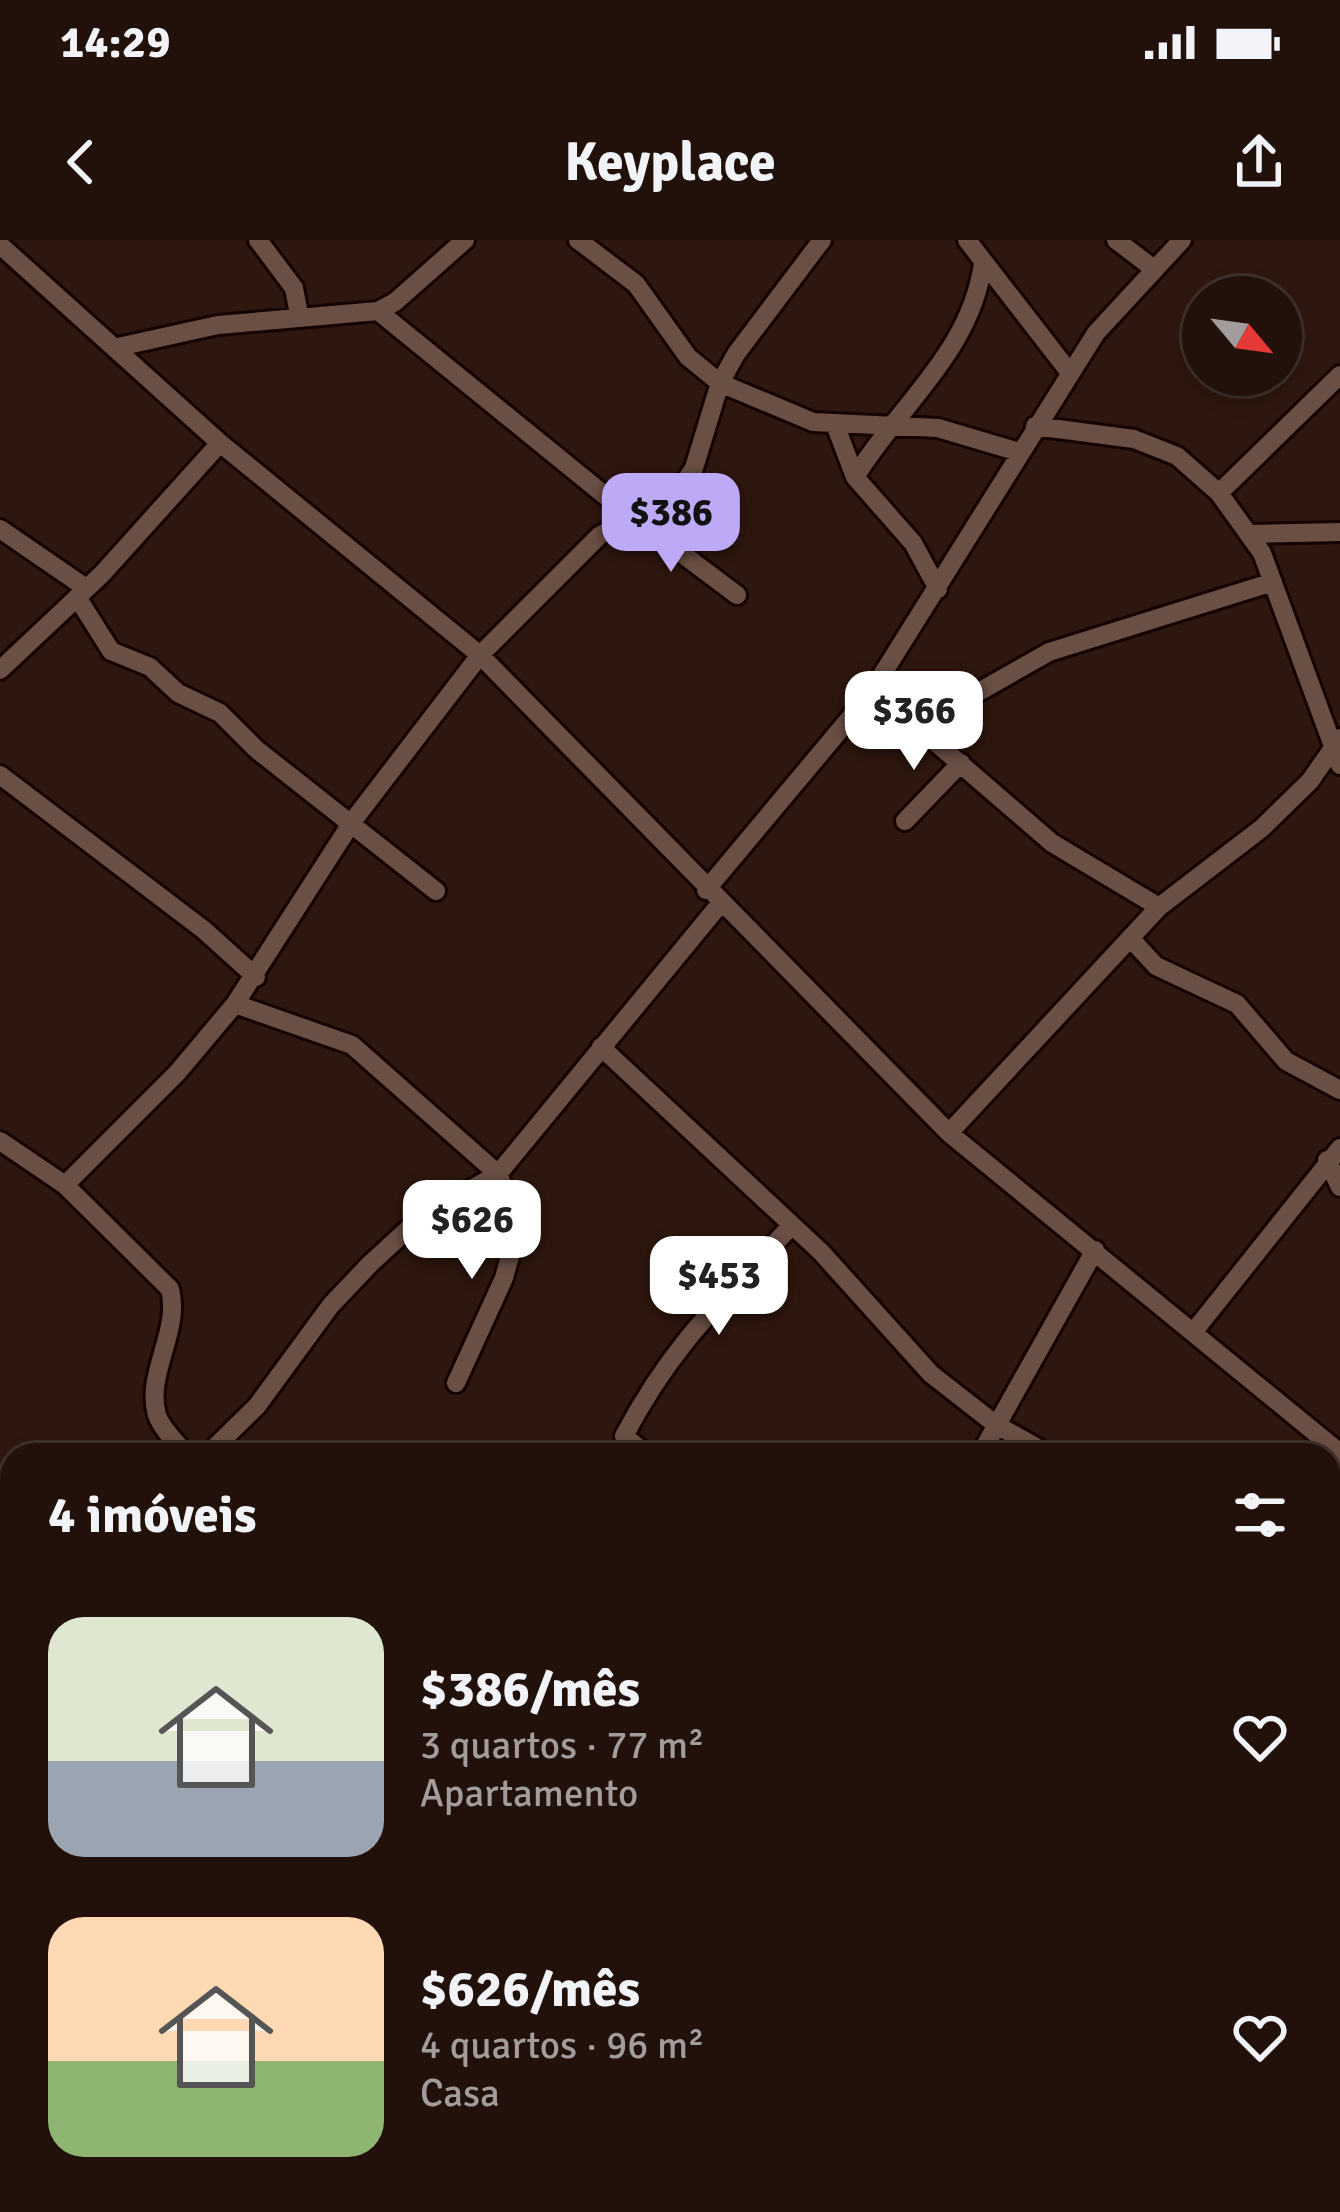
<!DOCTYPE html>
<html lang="pt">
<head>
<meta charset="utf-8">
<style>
	body { margin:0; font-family:Signika,sans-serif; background:#2a1a13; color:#f1f3f6; height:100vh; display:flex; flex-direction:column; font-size:45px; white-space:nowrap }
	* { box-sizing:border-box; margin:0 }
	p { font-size:39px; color:#a29d9c }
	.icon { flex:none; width:66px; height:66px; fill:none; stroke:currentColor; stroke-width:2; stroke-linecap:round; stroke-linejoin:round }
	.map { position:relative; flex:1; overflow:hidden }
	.panel { position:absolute; left:0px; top:1203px; width:1341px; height:771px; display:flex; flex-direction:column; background:#22110a; border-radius:36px 36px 0 0; box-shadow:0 6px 18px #0003,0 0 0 3px #3f312b }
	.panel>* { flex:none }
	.needle { width:78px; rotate:119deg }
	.controls { position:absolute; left:1182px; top:36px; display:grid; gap:24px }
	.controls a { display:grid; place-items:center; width:120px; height:120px; border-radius:50%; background:#22110a; box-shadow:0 6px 18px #0003,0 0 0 3px #3f312b; font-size:60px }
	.price { position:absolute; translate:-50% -102px; padding:0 27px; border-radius:24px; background:#fff; color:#222; font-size:39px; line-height:78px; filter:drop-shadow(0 3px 6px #0008) }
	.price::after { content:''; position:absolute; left:50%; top:72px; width:36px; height:27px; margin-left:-18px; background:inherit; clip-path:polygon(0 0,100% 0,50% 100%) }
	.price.current { background:#bda9f5; color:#111 }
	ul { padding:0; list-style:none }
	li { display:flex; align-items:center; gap:36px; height:300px; padding:0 48px }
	li span { display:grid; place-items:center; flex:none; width:336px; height:240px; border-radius:36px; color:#555 }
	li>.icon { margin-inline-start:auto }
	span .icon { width:144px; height:144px; fill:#fffc; stroke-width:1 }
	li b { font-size:51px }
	h2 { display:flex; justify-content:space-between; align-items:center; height:144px; padding:0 48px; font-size:51px }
	.status { display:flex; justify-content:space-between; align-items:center; height:84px; padding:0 60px; background:#22110a; direction:ltr }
	.status svg { height:33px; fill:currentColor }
	header { display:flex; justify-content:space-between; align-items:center; height:156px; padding:0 48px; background:#22110a; font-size:54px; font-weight:700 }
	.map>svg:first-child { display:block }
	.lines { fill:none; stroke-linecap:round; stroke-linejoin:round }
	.minor-casing { stroke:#150300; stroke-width:24 }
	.minor { stroke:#6a4f44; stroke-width:18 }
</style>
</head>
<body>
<div class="status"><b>14:29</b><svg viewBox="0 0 49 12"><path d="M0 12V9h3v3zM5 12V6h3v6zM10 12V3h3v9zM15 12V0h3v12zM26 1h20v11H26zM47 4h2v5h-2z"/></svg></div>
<header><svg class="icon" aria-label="back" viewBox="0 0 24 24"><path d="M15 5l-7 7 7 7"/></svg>Keyplace<svg class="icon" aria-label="share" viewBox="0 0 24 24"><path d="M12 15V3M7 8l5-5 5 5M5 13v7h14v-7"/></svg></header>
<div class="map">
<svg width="1340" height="1972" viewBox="0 0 1340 1972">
	<rect width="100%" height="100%" fill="#2e170e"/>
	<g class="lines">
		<g class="minor-casing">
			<path id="minor" d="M258,0L294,48L299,75
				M578,0L636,44L688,117L720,143L813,182L938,188L1019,212
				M967,0L1070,133
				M1116,0L1154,29
				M0,5L220,203L480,415L949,893L1340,1213
				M378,71L613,262L737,355
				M118,107L218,85L378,71L395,62L465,0
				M1035,186L1134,199L1177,216L1219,253L1262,313L1340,525
				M836,187L855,237L913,303L938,349
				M855,237C899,165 971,112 983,23
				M1219,253L1340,135
				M0,289L86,348
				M1252,294L1340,292
				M77,357L111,411L150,427L178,453L220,473L256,509L436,651
				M0,430L102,334L220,203
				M870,454L898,470L1052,603L1159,667
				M898,470L954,466L1049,412L1273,342
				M0,535L204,690L256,737
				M905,581L961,523
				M706,650L870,454L1096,93L1182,0
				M1131,699L1156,726L1237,764L1286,821L1340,850
				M235,764L352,805L498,934L512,968L514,1001L504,1038L456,1143
				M601,807L821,1012L931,1134L995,1184L1050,1215
				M949,893L1159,667L1262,588L1310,541L1340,498
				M0,901L65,945L170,1049C181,1091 145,1134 157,1175C162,1190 178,1204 187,1215
				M1327,920L1340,947
				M65,945L177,833L235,764L352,582L480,415L599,296L681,248L694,228L720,143L736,114L822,0
				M1195,1090L1340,908
				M207,1215L257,1166L331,1065L370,1024L420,978L498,934L720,664
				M647,1215L624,1196C673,1103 722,1060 792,985
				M980,1215L1095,1010
				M0,1394L12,1400
				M0,1851L12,1860
				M149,1962L163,1972
				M543,1962L564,1972
				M921,1962L922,1972
				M1155,1962L1166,1972
				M263,1972L269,1962
				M603,1972L607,1962
				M1334,1972L1340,1963"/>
		</g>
		<use href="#minor" class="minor"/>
	</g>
</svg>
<div class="controls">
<a><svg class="needle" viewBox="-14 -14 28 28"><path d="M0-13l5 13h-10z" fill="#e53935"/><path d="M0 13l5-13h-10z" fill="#a29d9c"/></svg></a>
</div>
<b class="price current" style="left:671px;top:335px">$386</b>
<b class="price" style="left:914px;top:533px">$366</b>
<b class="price" style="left:472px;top:1042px">$626</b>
<b class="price" style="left:719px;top:1098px">$453</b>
<section class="panel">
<h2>4 imóveis<svg class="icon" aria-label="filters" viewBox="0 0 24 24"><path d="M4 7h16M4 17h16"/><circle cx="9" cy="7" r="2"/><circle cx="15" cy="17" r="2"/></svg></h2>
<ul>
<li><span style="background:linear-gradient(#dfe7d0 60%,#9aa5b1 0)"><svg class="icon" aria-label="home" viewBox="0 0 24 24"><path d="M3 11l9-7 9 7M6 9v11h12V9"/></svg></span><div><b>$386/mês</b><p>3 quartos · 77 m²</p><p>Apartamento</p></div><svg class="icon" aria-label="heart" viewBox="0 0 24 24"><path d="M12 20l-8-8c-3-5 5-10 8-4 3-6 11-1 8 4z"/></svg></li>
<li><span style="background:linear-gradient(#ffd9b3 60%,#8fb573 0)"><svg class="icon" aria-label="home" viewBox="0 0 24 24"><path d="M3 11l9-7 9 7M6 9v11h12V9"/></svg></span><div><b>$626/mês</b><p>4 quartos · 96 m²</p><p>Casa</p></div><svg class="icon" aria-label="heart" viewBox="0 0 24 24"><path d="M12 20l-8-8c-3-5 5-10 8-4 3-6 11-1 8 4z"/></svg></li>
</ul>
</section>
</div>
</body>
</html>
